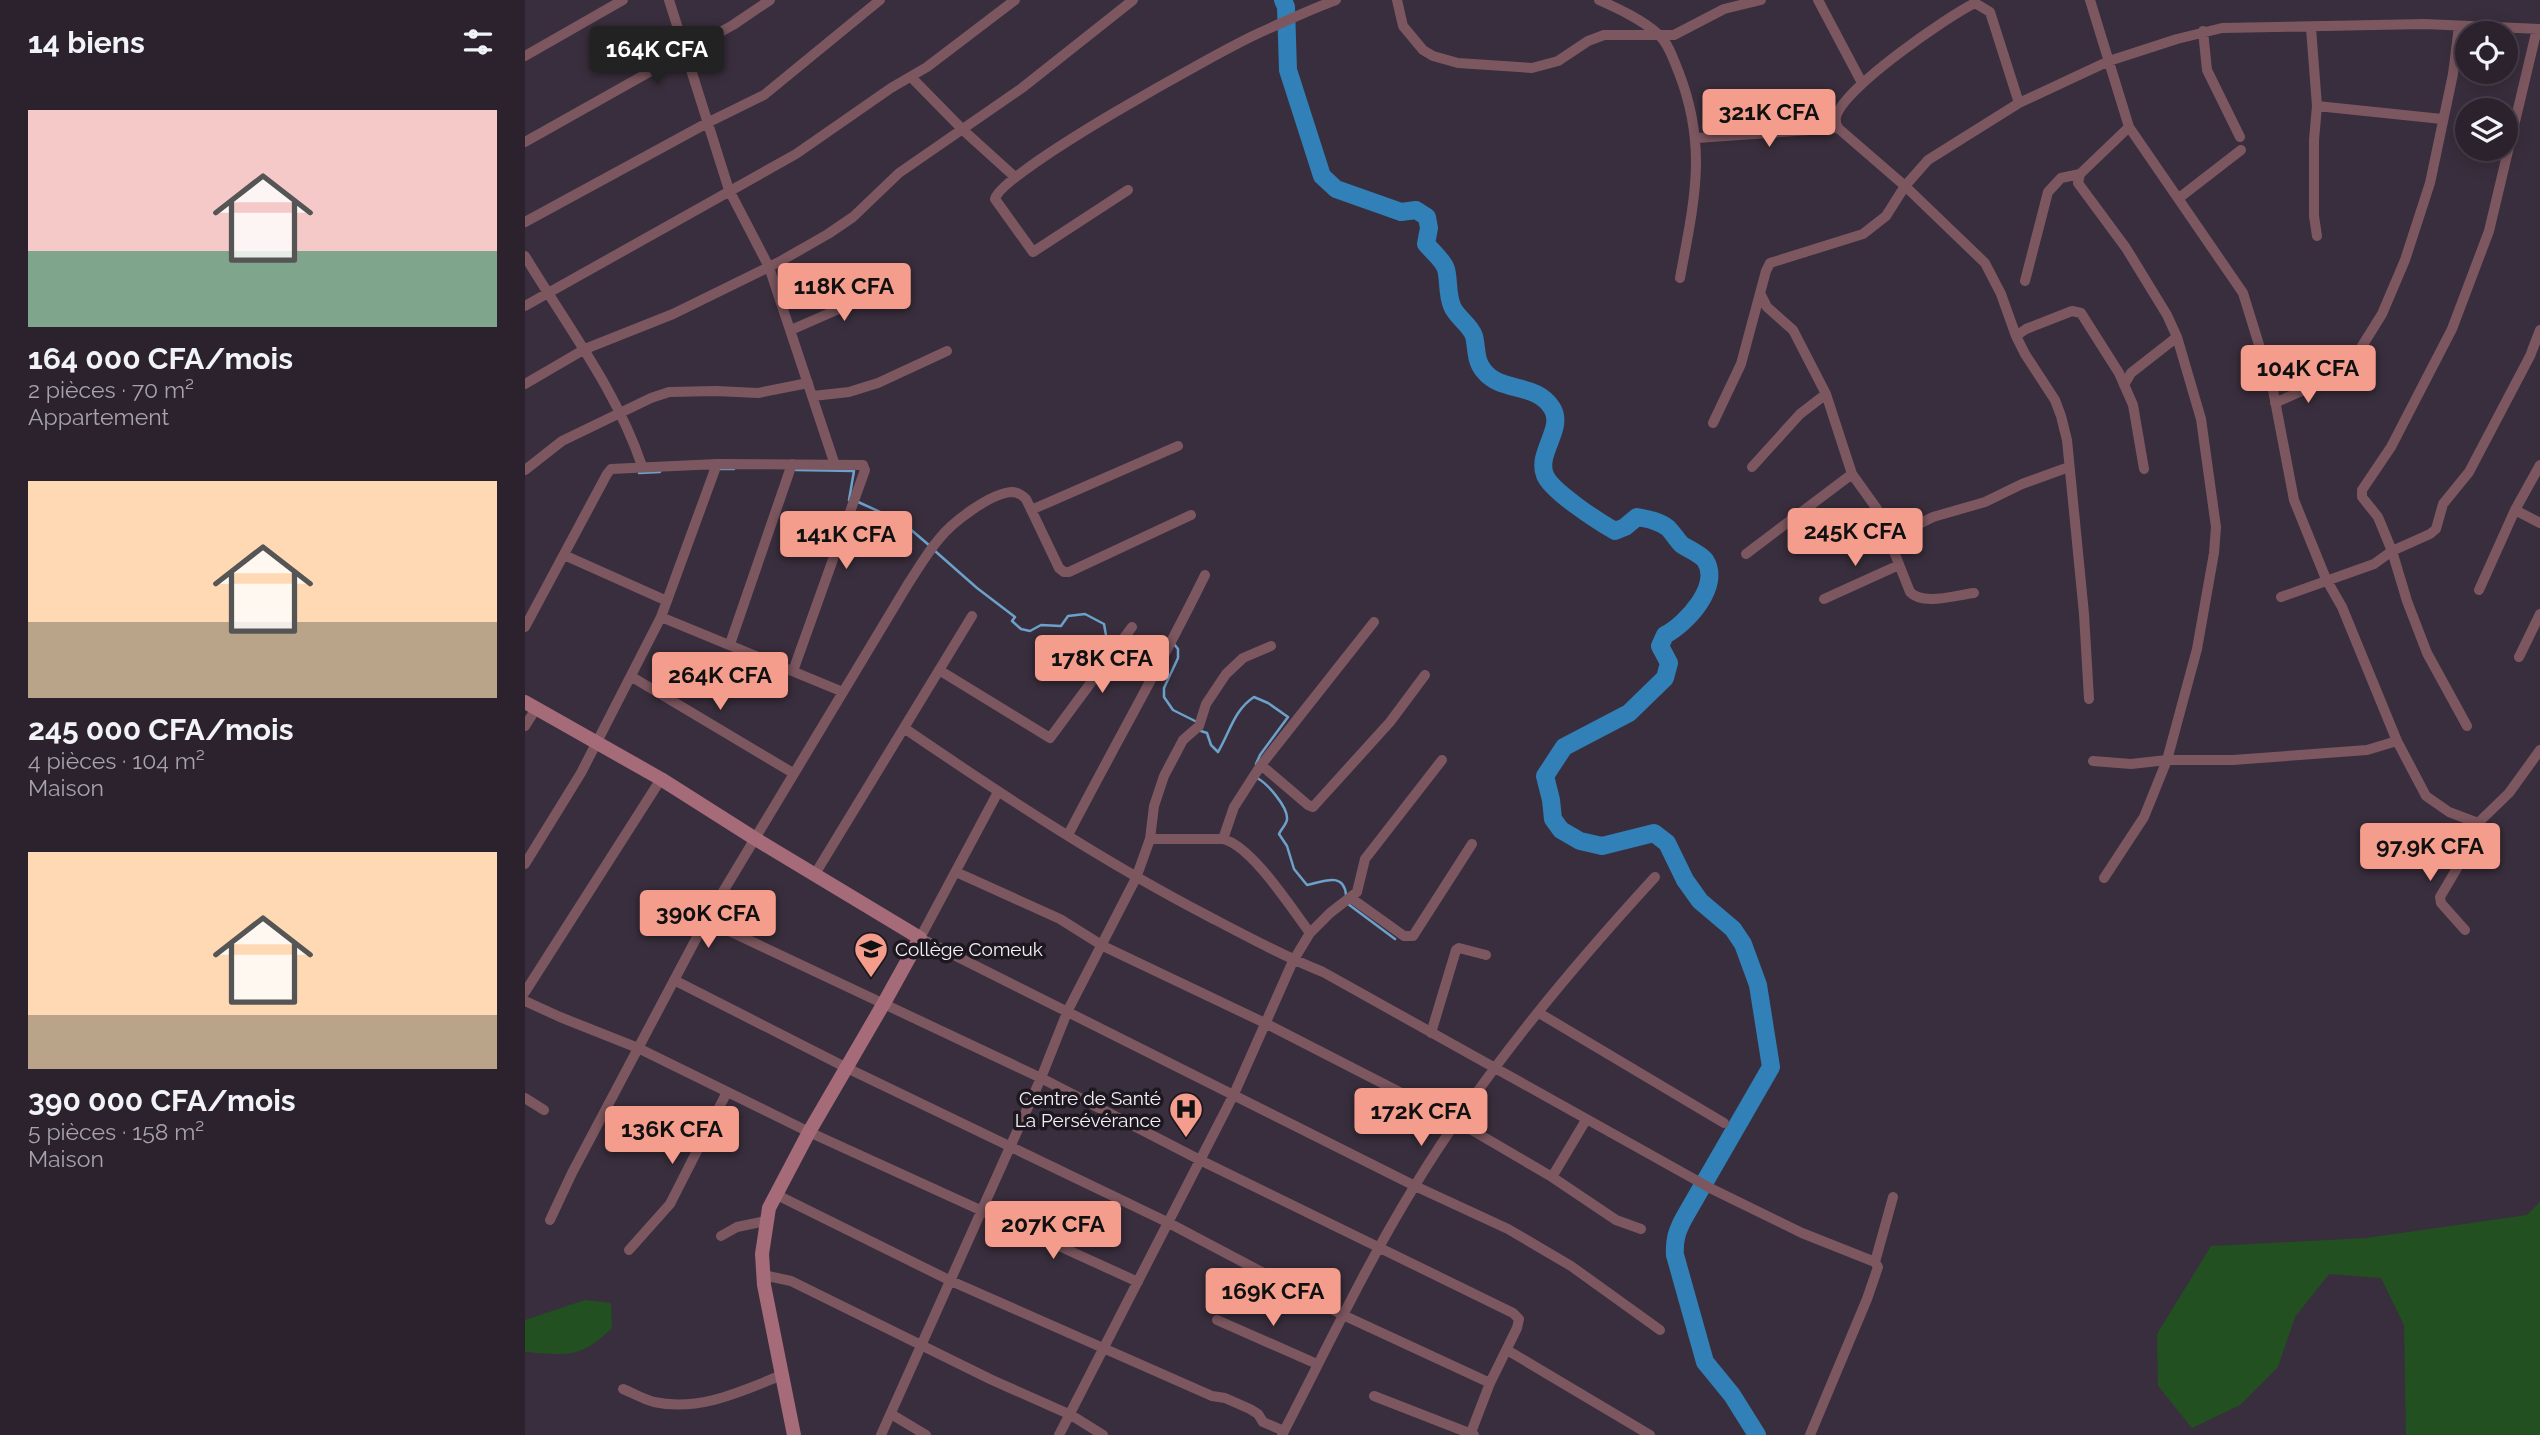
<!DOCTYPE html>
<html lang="fr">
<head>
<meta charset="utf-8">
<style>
	body { margin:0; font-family:Raleway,sans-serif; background:#372f3a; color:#f1f3f6; height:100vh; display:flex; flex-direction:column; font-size:26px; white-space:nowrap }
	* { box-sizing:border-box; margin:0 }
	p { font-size:23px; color:#a6a4aa }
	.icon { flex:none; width:38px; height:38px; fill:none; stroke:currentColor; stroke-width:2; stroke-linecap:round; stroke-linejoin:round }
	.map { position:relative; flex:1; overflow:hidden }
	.sheet { display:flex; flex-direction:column; background:#2b222e; width:525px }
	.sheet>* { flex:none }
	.buttons { position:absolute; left:1930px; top:21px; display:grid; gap:14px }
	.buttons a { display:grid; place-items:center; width:63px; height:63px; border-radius:50%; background:#2b222e; box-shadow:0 4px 18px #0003,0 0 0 2px #473f4a; font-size:35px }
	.price { position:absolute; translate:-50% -60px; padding:0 16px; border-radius:7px; background:#f49d8c; color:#111; font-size:23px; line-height:46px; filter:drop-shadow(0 2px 4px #0008) }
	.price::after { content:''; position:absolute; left:50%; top:42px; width:21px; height:16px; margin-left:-10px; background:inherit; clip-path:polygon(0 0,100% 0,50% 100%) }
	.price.current { background:#222; color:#fff }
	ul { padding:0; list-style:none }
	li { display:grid; align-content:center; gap:14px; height:371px; padding:0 28px }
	li span { display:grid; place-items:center; height:217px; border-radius:0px; color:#555 }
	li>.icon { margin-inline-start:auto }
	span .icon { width:126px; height:126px; fill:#fffc; stroke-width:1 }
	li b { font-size:30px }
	h2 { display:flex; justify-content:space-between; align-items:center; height:84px; padding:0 28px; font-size:30px }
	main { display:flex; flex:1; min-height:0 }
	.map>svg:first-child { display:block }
	.green { fill:#235020 }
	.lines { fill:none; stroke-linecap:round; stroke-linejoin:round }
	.stream { stroke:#6ca1ca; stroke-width:2.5 }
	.river { stroke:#3180b7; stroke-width:18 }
	.minor { stroke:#7d5760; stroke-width:10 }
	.secondary { stroke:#a66b78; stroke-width:14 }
	.labels { text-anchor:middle; stroke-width:7; stroke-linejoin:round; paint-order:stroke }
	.poi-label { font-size:19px; fill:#f5eef8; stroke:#1d181f; text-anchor:start }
</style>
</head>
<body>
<main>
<section class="sheet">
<h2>14 biens<svg class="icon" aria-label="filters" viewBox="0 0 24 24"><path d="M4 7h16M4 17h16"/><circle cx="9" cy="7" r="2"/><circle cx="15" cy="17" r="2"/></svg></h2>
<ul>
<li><span style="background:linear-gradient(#f6c9c9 65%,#7fa58c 0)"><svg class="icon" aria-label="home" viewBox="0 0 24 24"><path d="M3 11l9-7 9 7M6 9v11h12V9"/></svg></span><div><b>164 000 CFA/mois</b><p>2 pièces · 70 m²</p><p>Appartement</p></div></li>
<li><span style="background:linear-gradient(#ffd9b3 65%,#b9a48a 0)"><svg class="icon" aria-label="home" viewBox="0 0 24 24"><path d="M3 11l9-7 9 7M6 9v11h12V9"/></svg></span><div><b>245 000 CFA/mois</b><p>4 pièces · 104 m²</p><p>Maison</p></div></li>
<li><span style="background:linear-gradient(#ffd9b3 75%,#b9a48a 0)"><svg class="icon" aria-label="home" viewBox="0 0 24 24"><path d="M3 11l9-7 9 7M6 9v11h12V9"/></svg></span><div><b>390 000 CFA/mois</b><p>5 pièces · 158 m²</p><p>Maison</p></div></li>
</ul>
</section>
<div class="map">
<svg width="2015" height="1435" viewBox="0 0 2015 1435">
	<rect width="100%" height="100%" fill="#392e3d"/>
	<path class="green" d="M2015,1202V1435H1881L1879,1325L1856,1278L1804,1274L1770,1317L1753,1367L1715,1405L1667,1428L1633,1386L1632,1334L1686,1246L1841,1238L2002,1215Z
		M60,1300L86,1303L87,1328C55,1359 43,1355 0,1352V1320Z"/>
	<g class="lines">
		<path class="stream" d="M194,469H209
			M271,470L329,471L324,500
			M114,473L135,472
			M331,501L377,522L405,546
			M410,551L452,588L490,617L487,621L496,629L505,631L516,625L536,626L543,616L560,614L579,624L582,641L587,646
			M649,644L653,649V658L639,688V697L648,710L672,722
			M597,646L642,644
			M676,731L682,733L686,745L693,752C705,732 709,710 729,697L743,703L763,717L735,755L731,764
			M732,778C742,783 763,807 762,819C762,824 756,829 754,834L762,846L769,869L782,885C797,882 819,871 821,895
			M823,904L870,939"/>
		<path class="river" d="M758,0L761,7L763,70L797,176L811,189L876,212L891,210L902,217L904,228L901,244C907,251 918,260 921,269C924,280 922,294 927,306C931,317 945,324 949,336C952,348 950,361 959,371C976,393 1011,382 1027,408C1040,428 1011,453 1020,475C1026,491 1074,522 1090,531L1100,527L1112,517C1123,519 1134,521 1143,528C1148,533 1152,540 1157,545C1164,549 1175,554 1180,560C1197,586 1161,624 1140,635L1135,646L1144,663L1140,678L1104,713L1039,747L1020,776L1026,800L1028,819L1036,830L1055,841L1077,846L1129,833L1142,843L1160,880L1175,901L1208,929L1218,944L1233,985L1246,1067L1159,1218C1152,1231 1149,1240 1150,1255L1180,1362L1207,1395L1232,1435"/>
		<path class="minor" d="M144,0L204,190L244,267L310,465
			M872,0L878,26L898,50L908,56L933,63L1007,68L1033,61L1063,41L1079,35H1149L1199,9L1236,0
			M1074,0C1094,9 1118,20 1134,35C1144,44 1149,61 1154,73C1183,148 1169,202 1155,278
			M1293,0L1337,83
			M1565,0L1604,127L1718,293L1748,390L1769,500L1801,579L1817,607L1872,741L1901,796L1924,812L1953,823
			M1786,28L1792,106L1789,140V216L1792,236
			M1678,31L1682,70L1715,137
			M0,56L98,0
			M386,77L438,130L490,177
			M1494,103L1465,12L1450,3C1423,16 1317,89 1311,117C1310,122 1311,123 1313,128L1380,186L1460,263L1476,294L1491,336L1500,354L1530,400L1536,416L1542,440L1559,614L1564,699
			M1792,106L1917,119
			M1172,138L1313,128
			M0,142L208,25L245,0
			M603,190L508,252L470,199C477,171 695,51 732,34C758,22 784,10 811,0
			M1654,198L1716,150
			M0,222L184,122L239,95L355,0
			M0,256C42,326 91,389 117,466
			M1500,281L1523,192L1536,178L1555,174
			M1235,293L1242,307L1268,330L1301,394L1327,474L1352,509L1385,592C1398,606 1431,595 1449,593
			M0,306L271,154L366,88L402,67L490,0
			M266,330L339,298L359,287
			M1491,336L1501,329L1547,311L1556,313L1594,373L1608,405L1619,469
			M1824,367L1857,314L1880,260L1905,183L1928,74L1934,26
			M0,384L60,349L148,314L254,262L303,234L328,217L374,173L497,88L608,0
			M1599,385L1606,373L1652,337
			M288,396L324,392L353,383L422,351
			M1750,403L1803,379
			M1188,423L1216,364L1241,271L1245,263L1338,234L1361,216L1380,186L1403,160L1494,103L1584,61L1652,39L1697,28L1899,24L2015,29
			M1227,467L1275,414L1301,394
			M0,470L37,441L126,398L144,392L191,391L233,393L283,383
			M506,510L653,446
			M1990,510L2015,523
			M1364,539L1408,517L1460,502L1497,484L1544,467
			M1221,554L1327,474
			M39,555L142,601
			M1954,590L1990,510L2015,465
			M1756,597L1849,564L1867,551L1905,534L1911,529L1918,504L1944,472L2005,356L2015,330
			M1299,599L1374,565
			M136,617L318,692
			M0,627L82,474L86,469L192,464L338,465L340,470L268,671
			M205,644L267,464
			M1994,657L2015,614
			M414,670L525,738L607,627
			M107,677L268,773
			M0,726L12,707
			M1942,726L1902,653L1882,601L1867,551L1853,517L1837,497V490L1866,447L1927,329L1964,231L2012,29
			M379,728C477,795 577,861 683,916C721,936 758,956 798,972L1187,1189L1277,1233L1350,1262
			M1568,761L1606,764L1642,760H1708L1842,750L1872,741
			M736,765L783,805L788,807L865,722L900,675
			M473,792L395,938L890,1186L983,1229L1046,1266L1135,1330
			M543,835C588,748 637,663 680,575
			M625,839H698C727,846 766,908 785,933
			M698,839L709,807L736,765L849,622
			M0,864L56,773L136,617L192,464
			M431,872L535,919L578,946L742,1024L933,1122L1027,1177L1091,1220L1116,1229
			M290,874L447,616
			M1579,878L1619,817L1642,760L1672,649L1689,553L1691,527L1676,419L1652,337L1642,315L1601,248L1553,183L1555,174L1604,127
			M826,898L879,936H888L947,844
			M181,920L516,1078L675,1160L988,1313L994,1319L992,1328L965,1383L945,1435
			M1940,930L1916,903L1915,897L1951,836L1953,823L1984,793L2015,750
			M149,980L322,1068L642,1222L818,1315L965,1383
			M0,992L136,779
			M0,1001L35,1017L113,1048L284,1132L613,1282
			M1014,1013L1199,1123
			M906,1033L931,950L934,948L961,955
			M0,1098L19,1110
			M1027,1177L1061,1120
			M250,1194L426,1281L687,1396L700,1398L725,1409L733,1414L738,1422L759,1431
			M25,1220L47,1173L181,920L383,584C393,569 402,553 414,539C427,522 466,493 487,492C493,492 497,495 501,499L534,568L539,572H544L666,515
			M196,1236L212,1227L241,1221
			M104,1250L145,1204L202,1092
			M238,1275L266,1281L467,1380L546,1415L578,1435
			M692,1320L792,1364
			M982,1350L1125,1435
			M98,1389C108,1393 118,1399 129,1402C174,1412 217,1391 257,1375
			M849,1396L949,1435
			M366,1414L401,1435
			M356,1435L516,1078L543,1010L611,878L625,839L629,806L639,776L658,740L674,726L681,704L701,674L718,658L746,646
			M534,1435L709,1094L768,961L785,933L805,913L832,892L840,859L917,760
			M757,1435C800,1352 840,1267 889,1187C957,1075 1042,973 1130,877
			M1285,1435L1342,1299L1353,1267L1350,1262L1368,1197"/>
		<path class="secondary" d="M0,702L136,779L229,838L395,938L359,1003L284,1132L244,1208L237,1254L239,1285L269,1435"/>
	</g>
	<defs>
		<g id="school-pin" transform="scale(1.75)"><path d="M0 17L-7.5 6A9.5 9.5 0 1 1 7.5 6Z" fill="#f49d8c" stroke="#1d181f"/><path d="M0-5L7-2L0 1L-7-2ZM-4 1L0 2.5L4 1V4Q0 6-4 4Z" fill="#111"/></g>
		<g id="hospital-pin" transform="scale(1.75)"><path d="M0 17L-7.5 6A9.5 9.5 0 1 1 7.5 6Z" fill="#f49d8c" stroke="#1d181f"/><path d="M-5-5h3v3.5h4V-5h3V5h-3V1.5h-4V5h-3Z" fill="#111"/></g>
	</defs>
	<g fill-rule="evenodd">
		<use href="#school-pin" x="346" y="949"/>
		<use href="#hospital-pin" x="661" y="1109"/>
	</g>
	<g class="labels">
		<g class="poi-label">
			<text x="370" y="956">Collège Comeuk</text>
			<text x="636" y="1105" text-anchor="end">Centre de Santé<tspan x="636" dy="22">La Persévérance</tspan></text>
		</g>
	</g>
</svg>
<div class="buttons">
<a><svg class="icon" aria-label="locate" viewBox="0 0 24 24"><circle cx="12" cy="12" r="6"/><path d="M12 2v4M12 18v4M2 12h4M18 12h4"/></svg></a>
<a><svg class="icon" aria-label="layers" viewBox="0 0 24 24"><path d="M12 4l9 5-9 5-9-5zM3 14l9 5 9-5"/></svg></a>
</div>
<b class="price current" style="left:132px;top:86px">164K CFA</b>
<b class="price" style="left:1244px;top:149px">321K CFA</b>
<b class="price" style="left:319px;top:323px">118K CFA</b>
<b class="price" style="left:1783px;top:405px">104K CFA</b>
<b class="price" style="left:1330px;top:568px">245K CFA</b>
<b class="price" style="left:321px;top:571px">141K CFA</b>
<b class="price" style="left:577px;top:695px">178K CFA</b>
<b class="price" style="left:195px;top:712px">264K CFA</b>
<b class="price" style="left:1905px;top:883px">97.9K CFA</b>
<b class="price" style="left:183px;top:950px">390K CFA</b>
<b class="price" style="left:896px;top:1148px">172K CFA</b>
<b class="price" style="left:147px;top:1166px">136K CFA</b>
<b class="price" style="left:528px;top:1261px">207K CFA</b>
<b class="price" style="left:748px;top:1328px">169K CFA</b>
</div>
</main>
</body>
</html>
